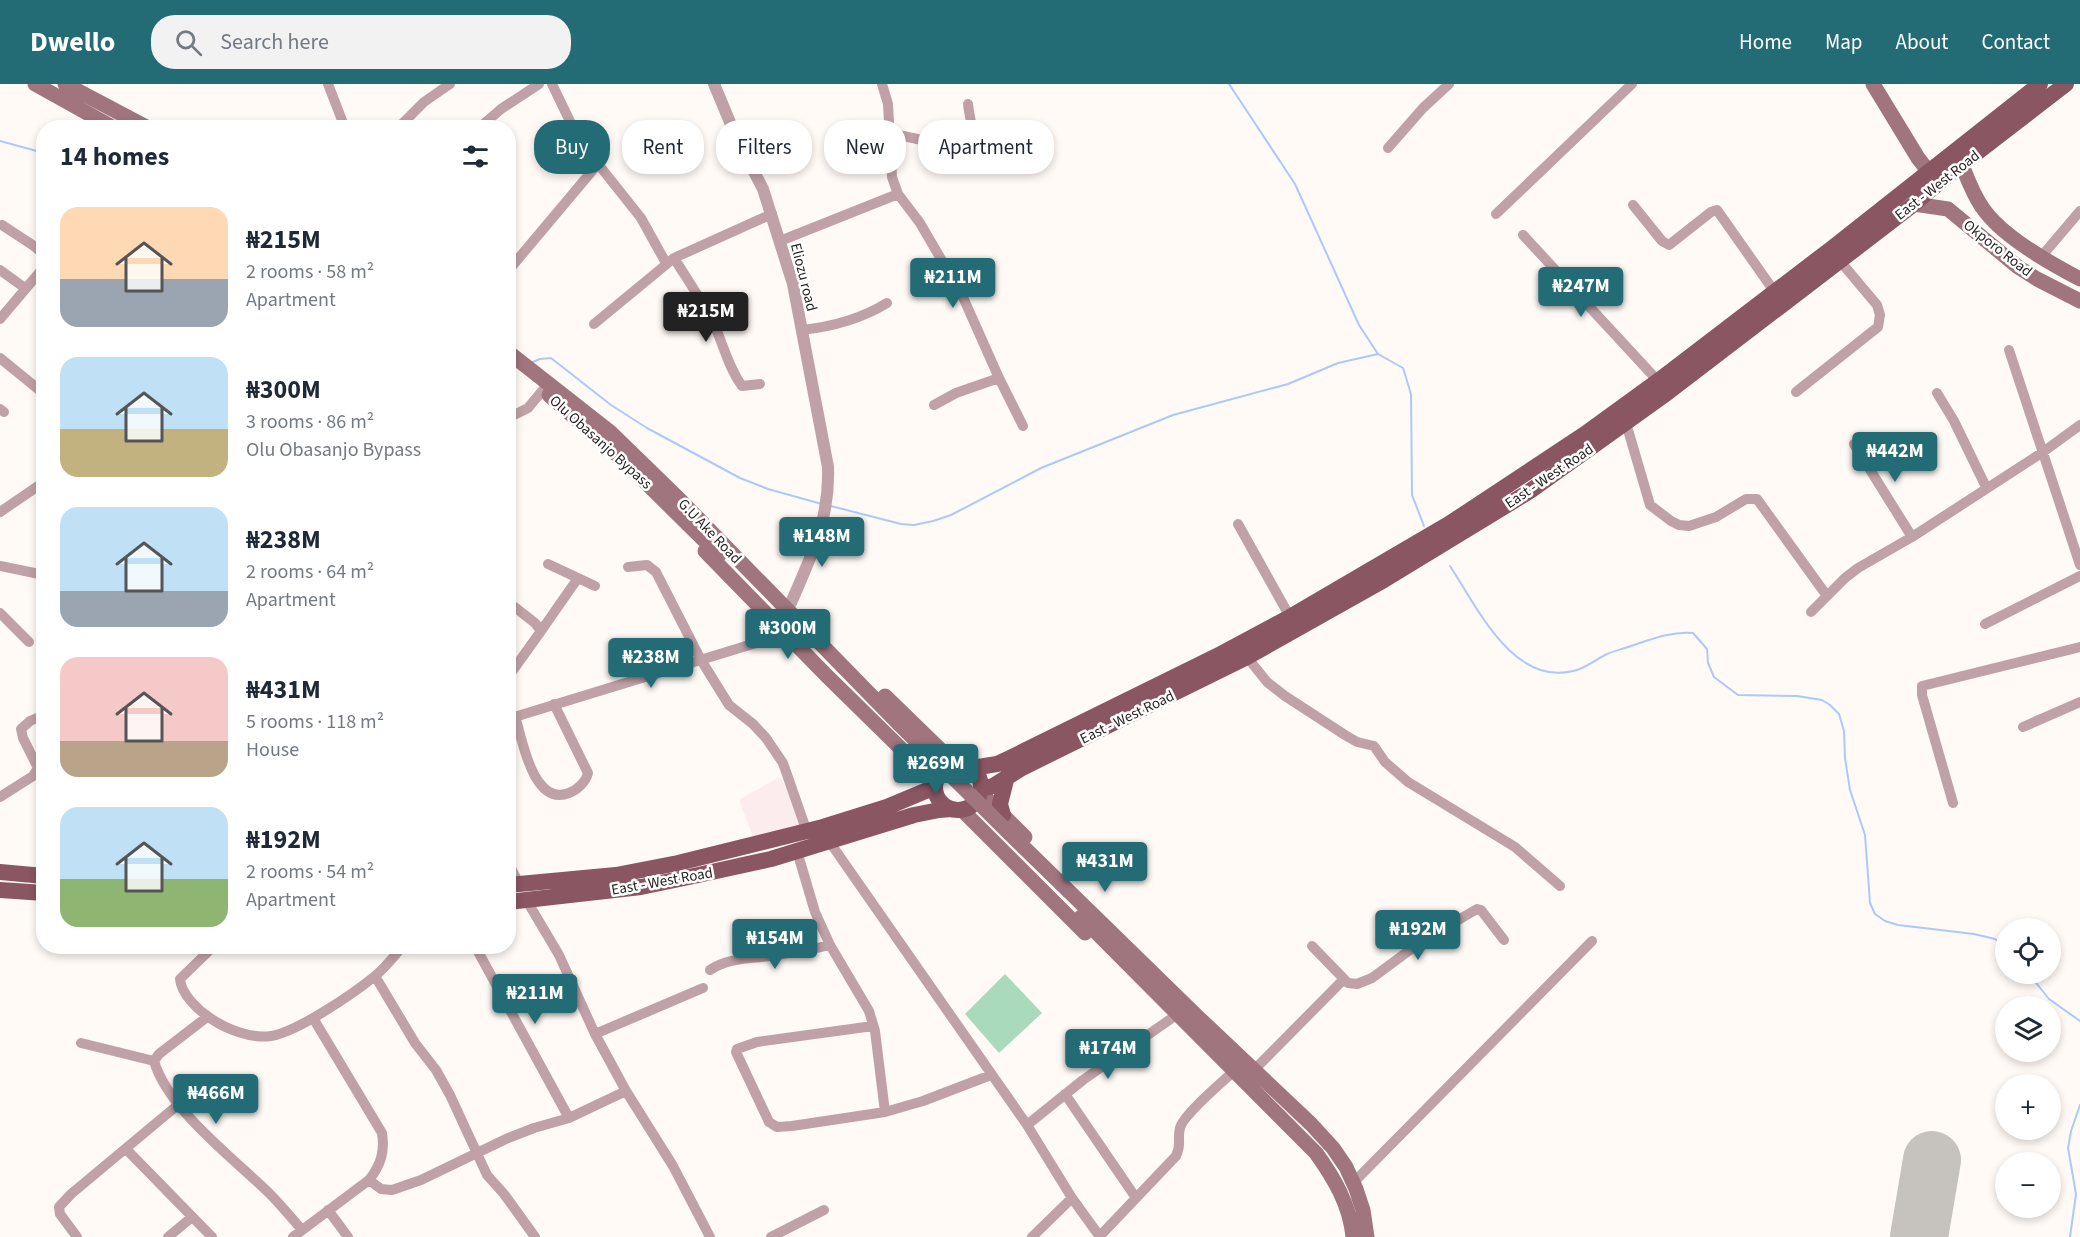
<!DOCTYPE html>
<html lang="en">
<head>
<meta charset="utf-8">
<style>
	body { margin:0; font-family:"Source Sans 3",sans-serif; background:#f2f2f3; color:#1f2937; height:100vh; display:flex; flex-direction:column; font-size:22px; white-space:nowrap }
	* { box-sizing:border-box; margin:0 }
	p { font-size:20px; color:#747a83 }
	.icon { flex:none; width:33px; height:33px; fill:none; stroke:currentColor; stroke-width:2; stroke-linecap:round; stroke-linejoin:round }
	.map { position:relative; flex:1; overflow:hidden }
	.drawer { position:absolute; left:36px; top:36px; width:480px; height:834px; display:flex; flex-direction:column; background:#fff; border-radius:24px; box-shadow:0 3px 9px #0003 }
	.drawer>* { flex:none }
	.top-card { position:absolute; left:534px; top:36px; width:570px; height:54px; display:flex; gap:12px }
	.tools { position:absolute; left:1995px; top:834px; display:grid; gap:12px }
	.tools a { display:grid; place-items:center; width:66px; height:66px; border-radius:50%; background:#fff; box-shadow:0 3px 9px #0003; font-size:30px }
	.price { position:absolute; translate:-50% -51px; padding:0 14px; border-radius:6px; background:#236c76; color:#fff; font-size:20px; line-height:39px; filter:drop-shadow(0 2px 3px #0008) }
	.price::after { content:''; position:absolute; left:50%; top:36px; width:18px; height:14px; margin-left:-9px; background:inherit; clip-path:polygon(0 0,100% 0,50% 100%) }
	.price.selected { background:#222; color:#fff }
	ul { padding:0; list-style:none }
	li { display:flex; align-items:center; gap:18px; height:150px; padding:0 24px }
	li span { display:grid; place-items:center; flex:none; width:168px; height:120px; border-radius:18px; color:#555 }
	li>.icon { margin-inline-start:auto }
	span .icon { width:72px; height:72px; fill:#fffc; stroke-width:1 }
	li b { font-size:26px }
	h2 { display:flex; justify-content:space-between; align-items:center; height:72px; padding:0 24px; font-size:26px }
	.tag { padding:0 21px; border-radius:24px; background:#fff; box-shadow:0 3px 9px #0003; font-size:21px; line-height:54px }
	.tag.selected { background:#236c76; color:#fff }
	header { display:flex; align-items:center; gap:36px; box-sizing:border-box; height:84px; padding:0 30px; background:#236c76; color:#fff }
	header strong { font-size:28px }
	nav { display:flex; gap:33px; margin-inline-start:auto; font-size:21px }
	.search { width:420px; height:54px; background:#f2f2f3; display:flex; align-items:center; gap:15px; box-sizing:border-box; padding:0 21px; border-radius:24px; color:#747a83; font-size:22px }
	.map>svg:first-child { display:block }
	.industrial { fill:#fdecee }
	.green { fill:#aadabc }
	.lines { fill:none; stroke-linecap:round; stroke-linejoin:round }
	.stream { stroke:#abc9ff; stroke-width:2 }
	.runway { stroke:#c6c2be; stroke-width:58 }
	.minor { stroke:#bfa1a7; stroke-width:10 }
	.tertiary { stroke:#bfa1a7; stroke-width:12 }
	.secondary { stroke:#a0757e; stroke-width:15 }
	.primary { stroke:#895662; stroke-width:16 }
	.secondary-bridge { stroke:#a0757e; stroke-width:15 }
	.labels { text-anchor:middle; stroke-width:5; stroke-linejoin:round; paint-order:stroke }
	.street-label { font-size:15px; fill:#282420; stroke:#fff }
</style>
</head>
<body>
<header>
<strong>Dwello</strong>
<div class="search"><svg class="icon" aria-label="search" viewBox="0 0 24 24"><circle cx="10" cy="10" r="6"/><path d="M15 15l6 6"/></svg>Search here</div>
<nav><a>Home</a><a>Map</a><a>About</a><a>Contact</a></nav>
</header>
<div class="map">
<svg width="2080" height="1153" viewBox="0 0 2080 1153">
	<rect width="100%" height="100%" fill="#fffaf6"/>
	<path class="industrial" d="M779,693L787,703L803,744L755,758L739,716Z"/>
	<path class="green" d="M1005,890L1042,929L999,969L965,930Z"/>
	<g class="lines">
		<path class="stream" d="M1229,0L1295,100L1359,241L1378,270
			M0,57L44,69
			M530,279L540,275L551,274L611,321L647,344L740,394L768,405L822,420
			M831,422L901,440L914,441L933,437L951,431L1041,384L1173,331L1288,300L1338,279L1378,270L1403,284L1411,310L1412,411L1424,442
			M1450,482C1477,523 1513,602 1573,587C1584,585 1595,576 1605,571C1613,567 1623,565 1631,562C1652,555 1672,547 1693,549L1707,565L1708,579L1714,593L1738,611L1797,612L1822,616L1830,621L1839,630L1844,647L1845,674L1850,706L1865,751L1870,819L1875,830L1885,837L1898,841L1974,850L1995,855L2006,863
			M2029,890L2049,915L2080,937
			M2070,1153L2076,1110L2068,1064L2071,1047L2080,1021"/>
		<path class="runway" d="M1919,1153L1932,1076"/>
		<path class="minor" d="M328,0L345,44
			M552,0L579,56L641,134L666,179
			M882,0L888,20L892,93L898,110L920,139L962,211L999,294L956,309L934,321
			M398,44L424,18L450,0
			M479,44L501,25L539,0
			M889,49L955,63L969,62C976,52 969,32 968,20
			M1388,64L1423,24L1449,0
			M1633,121L1662,157L1669,161L1711,128L1717,126L1774,207
			M1496,130L1632,0
			M2,141L34,162L44,171
			M1523,151L1658,297
			M780,157L898,110
			M2041,173L2080,127
			M674,174C687,195 701,215 713,238C723,259 728,283 742,302L760,300
			M0,186L25,204
			M508,187L597,81
			M0,235L44,183
			M594,240L674,174L772,130
			M801,246C831,243 861,235 887,219
			M2009,266L2080,481
			M0,274L43,309
			M999,294L1023,342
			M1796,308L1878,243L1880,231L1877,221L1840,177
			M1937,309L1954,337L1986,403
			M0,325L4,328
			M508,334L528,324L543,306
			M1626,339L1650,421L1671,437L1679,441L1689,442L1716,433L1746,415H1757L1827,512
			M1854,360L1912,453
			M0,428L44,398
			M1238,440L1290,533
			M548,480L595,502
			M0,482L44,491
			M628,483L647,481L656,488L701,576L729,621L753,640L766,654L783,679L807,748
			M508,518L535,539L541,547L508,593
			M1811,528L1845,494L1858,484L1912,453L2043,368L2080,341
			M0,529L29,558
			M1985,540L2080,492
			M541,547L578,494
			M1247,573L1267,598L1285,612L1345,651L1357,658L1374,662L1385,678L1408,698L1515,763L1560,802
			M515,632C522,655 533,723 569,709C577,706 586,698 588,689L554,620
			M508,635L785,550
			M2023,643L2080,618
			M0,713L33,692L38,684L23,654L21,645L30,637L44,631
			M1953,719L1922,611V602L2080,563
			M829,757L1027,1041L1072,1114L1100,1153
			M797,767L815,828L830,861L869,927L875,947L885,1028
			M508,778L519,800
			M527,817L559,871L595,950L626,1007L673,1082L710,1153
			M214,862L180,895C181,910 198,926 210,934C226,945 251,955 271,952C297,948 353,910 375,892C385,884 394,872 403,862
			M475,862L569,1034
			M710,886C728,874 748,875 769,872C790,869 810,866 830,861
			M375,892L415,959L436,986L450,1011L487,1091L504,1110L535,1153
			M1344,895L1348,899L1357,900L1372,894L1422,857L1477,825L1481,826L1504,856
			M207,933L159,970L154,977C168,1025 232,1073 268,1108C280,1120 291,1133 302,1146
			M873,942L757,958L737,965L736,968L769,1038L777,1043L792,1042L885,1028L923,1017L991,991
			M595,950L703,904
			M81,959L154,977
			M1254,986L1344,895L1312,862
			M1065,1010L1136,1114
			M1027,1041L1083,996L1175,932
			M127,1066L212,1153
			M369,1096L381,1105L392,1106L421,1096L506,1055L534,1044L569,1034L626,1007
			M1353,1099L1592,857
			M328,1126L348,1153
			M77,1153L60,1130L59,1123L71,1110L179,1020
			M168,1153L192,1133
			M293,1153L369,1096C381,1081 385,1067 382,1049L313,934
			M771,1153L824,1126
			M1032,1153L1072,1114
			M1099,1153L1176,1072C1182,1060 1177,1056 1180,1044C1183,1031 1221,999 1233,988"/>
		<path class="tertiary" d="M714,0L737,55L763,105L793,200L828,383C830,436 811,472 791,519"/>
		<path class="secondary" d="M35,0L114,44
			M65,0L148,44
			M1873,0L1918,74L1929,88
			M1962,81C1968,96 1973,110 1982,123C2001,152 2050,179 2080,195
			M1914,120L1948,125L2018,183L2037,195L2080,217
			M508,268L610,348L682,418L899,640
			M549,311L623,376L719,471
			M705,467L827,592L936,699
			M885,612L956,681
			M981,709L1025,753
			M962,726L1085,849
			M1009,749L1200,935L1311,1040L1333,1064L1346,1083L1356,1105L1363,1126L1367,1153
			M1081,833L1316,1069C1334,1094 1350,1121 1353,1153"/>
		<path class="primary" d="M935 703a23 23 0 1 1 46 0a23 23 0 1 1-46 0Z
			M972,684L997,680L1010,674L1217,572L1290,533L1449,440L1585,350L1658,297L1831,165L2040,0
			M981,705L993,702L1022,684L1247,573L1384,496L1530,407L1667,309L1914,120L1948,91L2066,0
			M1003,731L1000,720L1007,692
			M0,788L44,792
			M508,801L616,791L678,779L823,743L887,723L935,703
			M0,806L44,809
			M508,818L641,803L689,793L771,775L914,731L939,726L952,725"/>
		<path class="secondary-bridge" d="M899,640L1009,749"/>
	</g>
	<g class="labels">
		<g class="street-label">
			<text transform="translate(1937 101) rotate(-38)" y="5">East - West Road</text>
			<text transform="translate(1998 164) rotate(38)" y="5">Okporo Road</text>
			<text transform="translate(804 193) rotate(76)" y="5">Eliozu road</text>
			<text transform="translate(601 358) rotate(42)" y="5">Olu Obasanjo Bypass</text>
			<text transform="translate(1549 392) rotate(-34)" y="5">East - West Road</text>
			<text transform="translate(710 447) rotate(46)" y="5">G.U Ake Road</text>
			<text transform="translate(1127 633) rotate(-26)" y="5">East - West Road</text>
			<text transform="translate(662 797) rotate(-10)" y="5">East - West Road</text>
		</g>
	</g>
</svg>
<div class="tools">
<a><svg class="icon" aria-label="locate" viewBox="0 0 24 24"><circle cx="12" cy="12" r="6"/><path d="M12 2v4M12 18v4M2 12h4M18 12h4"/></svg></a>
<a><svg class="icon" aria-label="layers" viewBox="0 0 24 24"><path d="M12 4l9 5-9 5-9-5zM3 14l9 5 9-5"/></svg></a>
<a>+</a>
<a>−</a>
</div>
<b class="price" style="left:953px;top:225px">₦211M</b>
<b class="price" style="left:1581px;top:234px">₦247M</b>
<b class="price selected" style="left:706px;top:259px">₦215M</b>
<b class="price" style="left:1895px;top:399px">₦442M</b>
<b class="price" style="left:822px;top:484px">₦148M</b>
<b class="price" style="left:788px;top:576px">₦300M</b>
<b class="price" style="left:651px;top:605px">₦238M</b>
<b class="price" style="left:936px;top:711px">₦269M</b>
<b class="price" style="left:1105px;top:809px">₦431M</b>
<b class="price" style="left:1418px;top:877px">₦192M</b>
<b class="price" style="left:775px;top:886px">₦154M</b>
<b class="price" style="left:535px;top:941px">₦211M</b>
<b class="price" style="left:1108px;top:996px">₦174M</b>
<b class="price" style="left:216px;top:1041px">₦466M</b>
<div class="top-card">
<a class="tag selected">Buy</a>
<a class="tag">Rent</a>
<a class="tag">Filters</a>
<a class="tag">New</a>
<a class="tag">Apartment</a>
</div>
<section class="drawer">
<h2>14 homes<svg class="icon" aria-label="filters" viewBox="0 0 24 24"><path d="M4 7h16M4 17h16"/><circle cx="9" cy="7" r="2"/><circle cx="15" cy="17" r="2"/></svg></h2>
<ul>
<li><span style="background:linear-gradient(#ffd9b3 60%,#9aa5b1 0)"><svg class="icon" aria-label="home" viewBox="0 0 24 24"><path d="M3 11l9-7 9 7M6 9v11h12V9"/></svg></span><div><b>₦215M</b><p>2 rooms · 58 m²</p><p>Apartment</p></div></li>
<li><span style="background:linear-gradient(#bfe0f5 60%,#c2b280 0)"><svg class="icon" aria-label="home" viewBox="0 0 24 24"><path d="M3 11l9-7 9 7M6 9v11h12V9"/></svg></span><div><b>₦300M</b><p>3 rooms · 86 m²</p><p>Olu Obasanjo Bypass</p></div></li>
<li><span style="background:linear-gradient(#bfe0f5 70%,#9aa5b1 0)"><svg class="icon" aria-label="home" viewBox="0 0 24 24"><path d="M3 11l9-7 9 7M6 9v11h12V9"/></svg></span><div><b>₦238M</b><p>2 rooms · 64 m²</p><p>Apartment</p></div></li>
<li><span style="background:linear-gradient(#f6c9c9 70%,#b9a48a 0)"><svg class="icon" aria-label="home" viewBox="0 0 24 24"><path d="M3 11l9-7 9 7M6 9v11h12V9"/></svg></span><div><b>₦431M</b><p>5 rooms · 118 m²</p><p>House</p></div></li>
<li><span style="background:linear-gradient(#bfe0f5 60%,#8fb573 0)"><svg class="icon" aria-label="home" viewBox="0 0 24 24"><path d="M3 11l9-7 9 7M6 9v11h12V9"/></svg></span><div><b>₦192M</b><p>2 rooms · 54 m²</p><p>Apartment</p></div></li>
</ul>
</section>
</div>
</body>
</html>
